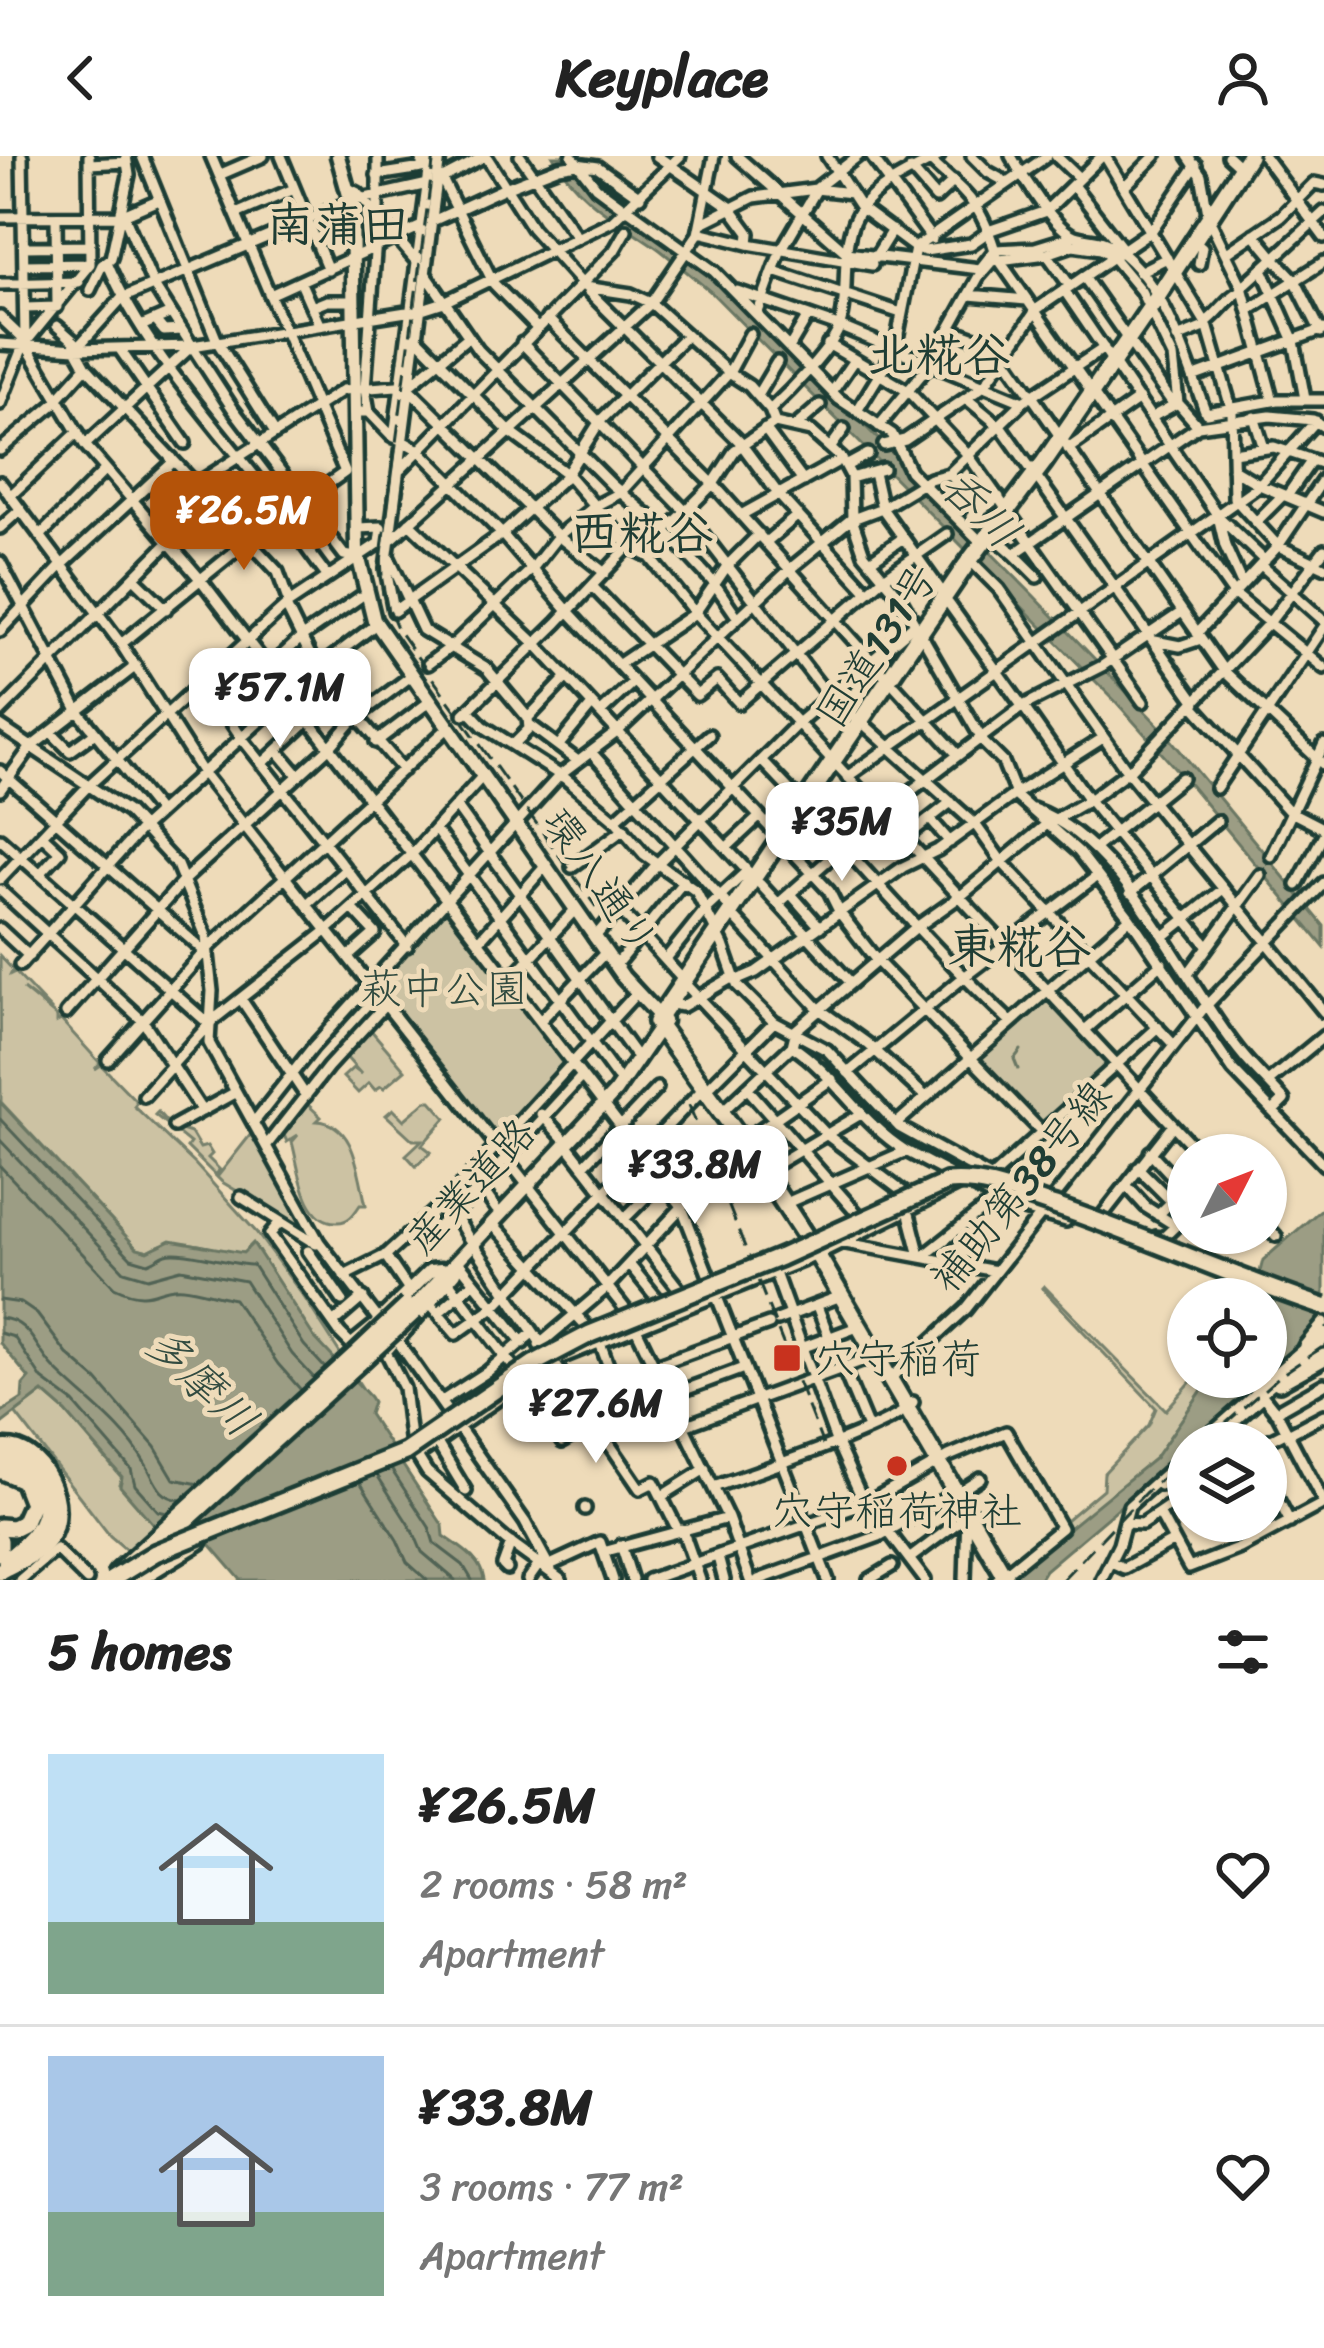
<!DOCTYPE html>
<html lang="en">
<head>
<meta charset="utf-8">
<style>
	body { margin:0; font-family:Sriracha,"Klee One",sans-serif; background:#f2f2f2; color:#222; height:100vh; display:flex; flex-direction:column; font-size:45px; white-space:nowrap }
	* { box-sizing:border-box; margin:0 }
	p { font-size:39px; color:#767676 }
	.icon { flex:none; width:66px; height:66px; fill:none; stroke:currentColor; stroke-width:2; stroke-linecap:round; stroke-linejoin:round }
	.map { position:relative; height:1424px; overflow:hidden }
	.details { display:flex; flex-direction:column; background:#fff; flex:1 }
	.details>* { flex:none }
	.needle { width:78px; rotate:48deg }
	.fabs { position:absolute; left:1167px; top:978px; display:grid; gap:24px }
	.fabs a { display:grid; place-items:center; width:120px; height:120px; border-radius:50%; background:#fff; box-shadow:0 3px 9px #0004; font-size:60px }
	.price { position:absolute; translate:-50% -102px; padding:0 27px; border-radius:24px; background:#fff; color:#222; font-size:39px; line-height:78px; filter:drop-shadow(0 3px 6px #0008) }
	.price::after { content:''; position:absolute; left:50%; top:72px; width:36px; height:27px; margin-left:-18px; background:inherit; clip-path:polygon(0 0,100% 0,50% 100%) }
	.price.active { background:#b45309; color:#fff }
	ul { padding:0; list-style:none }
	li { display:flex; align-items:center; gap:36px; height:300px; padding:0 48px }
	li+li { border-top:3px solid #e0e0e0 }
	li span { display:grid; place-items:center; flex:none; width:336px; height:240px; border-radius:0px; color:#555 }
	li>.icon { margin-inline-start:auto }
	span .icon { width:144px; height:144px; fill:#fffc; stroke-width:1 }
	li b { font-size:51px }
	h2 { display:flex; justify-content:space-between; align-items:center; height:144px; padding:0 48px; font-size:51px }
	header { display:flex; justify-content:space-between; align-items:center; height:156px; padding:0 48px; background:#fff; font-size:54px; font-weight:700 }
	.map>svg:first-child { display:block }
	.green { fill:#ccc2a3; stroke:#76806c; stroke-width:3 }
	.water { fill:#9c9d84; stroke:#6a7764; stroke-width:3 }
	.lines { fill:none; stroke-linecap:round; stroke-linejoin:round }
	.shore { stroke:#516354; stroke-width:3 }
	.stream { stroke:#6a7764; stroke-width:3 }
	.minor-casing { stroke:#1f3d34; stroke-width:18 }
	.major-casing { stroke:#1f3d34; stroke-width:21 }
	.highway-casing { stroke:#1f3d34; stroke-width:24 }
	.minor { stroke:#eedbb9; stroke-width:9 }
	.major { stroke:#eedbb9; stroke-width:12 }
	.highway { stroke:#eedbb9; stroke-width:15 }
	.rail { stroke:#1f3d34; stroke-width:3; stroke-dasharray:18 9; stroke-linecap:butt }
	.major-bridge-casing { stroke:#1f3d34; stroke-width:21; stroke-linecap:butt }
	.highway-bridge-casing { stroke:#1f3d34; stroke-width:24; stroke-linecap:butt }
	.major-bridge { stroke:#eedbb9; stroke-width:12 }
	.highway-bridge { stroke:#eedbb9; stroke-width:15 }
	.poi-dot { fill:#c8321e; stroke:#eedbb9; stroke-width:4.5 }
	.labels { text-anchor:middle; stroke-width:10; stroke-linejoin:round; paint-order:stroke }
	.street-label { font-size:42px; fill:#1f3d34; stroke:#eedbb9 }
	.park-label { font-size:42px; fill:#304a3f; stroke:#eedbb9 }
	.poi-label { font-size:42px; fill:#1f3d34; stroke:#eedbb9; text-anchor:start }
	.water-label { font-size:45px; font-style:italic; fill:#324b40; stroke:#eedbb9 }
	.quarter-label { font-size:48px; font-weight:bold; fill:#1f3d34; stroke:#eedbb9 }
</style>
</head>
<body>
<header><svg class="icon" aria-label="back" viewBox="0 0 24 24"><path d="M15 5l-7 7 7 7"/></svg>Keyplace<svg class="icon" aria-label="person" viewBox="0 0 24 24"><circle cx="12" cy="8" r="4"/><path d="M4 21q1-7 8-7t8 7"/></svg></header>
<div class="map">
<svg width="1324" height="1424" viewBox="0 0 1324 1424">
	<rect width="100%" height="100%" fill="#eedbb9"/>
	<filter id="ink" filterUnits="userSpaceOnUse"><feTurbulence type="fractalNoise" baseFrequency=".00833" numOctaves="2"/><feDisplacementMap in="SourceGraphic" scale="24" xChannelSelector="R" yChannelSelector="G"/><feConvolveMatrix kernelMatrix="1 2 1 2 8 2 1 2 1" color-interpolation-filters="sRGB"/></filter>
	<g filter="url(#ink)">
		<path class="green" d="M1060,663L1094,693L1281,942L1271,952L1235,915L1136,766L1046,665Z
			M447,749L570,907L498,985L375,830Z
			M0,800L13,814L11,818L15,816L52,855L23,833L57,861V866L61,864L100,907L95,913L101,909L137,946L134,950L195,1008L257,1077L304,1141L368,1241L313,1181L254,1089L243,1097C210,1096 180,1075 148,1095L137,1092L1,946Z
			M1048,839L1113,909L1043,973L975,901Z
			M370,873L405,914L384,932L381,930L375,934L369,927L358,937L343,921L353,912L361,918L346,901Z
			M796,881L826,895L885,962L957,1006V1014L952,1017L902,991L796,890Z
			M304,945L321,961L317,965C356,967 358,1018 366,1049H360C354,1058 349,1066 338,1066C303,1068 299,1010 292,986L298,979L287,986L282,974Z
			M426,945H431L446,962L422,989L431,996L416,1010L406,999L422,984H413L386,959L393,953L404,964Z
			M158,956L171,971L191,977L200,992L207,990L212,998L208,1002L220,1014L216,1017L218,1020L255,973L315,1082L222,1026L187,991L190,987L155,959Z
			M1044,1130L1166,1254L1195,1221H1211L1155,1302L1067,1376L1061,1368L1103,1333L1104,1317L1149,1269L1156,1252L1042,1132Z
			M43,1236L66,1256L122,1322L119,1328L158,1371L130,1397L110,1380L15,1257Z"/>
		<path class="water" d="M553,0H571L583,18L717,121L1034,440L1164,575L1324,770V791L1191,630L1117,547L712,137C695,123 678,108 660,94C619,65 579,46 553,0Z
			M0,946L137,1092L148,1095L171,1084L243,1097L253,1087L314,1181L370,1241L373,1246L369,1258L443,1370L444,1380C459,1391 481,1402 484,1424H241L197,1373L153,1368L120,1330L122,1321L66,1256L43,1236L0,1269V1257L22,1243L23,1229L29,1222L0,1187Z
			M1324,1051V1164L1266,1219V1143L1254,1139L1263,1104Z
			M1217,1221H1264L1195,1287H1188V1293L1045,1414L1039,1424H1005L1155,1302L1205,1230L1209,1231Z"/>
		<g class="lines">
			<path class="shore" d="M0,963L131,1102L148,1107C155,1105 160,1100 166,1098C182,1093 231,1109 253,1109L304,1189L325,1212
				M0,984L124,1115L148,1122L181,1113L245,1125L292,1198L314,1222
				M0,1010L114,1131C154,1150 155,1129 183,1132C200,1134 217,1140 234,1143L278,1208L301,1234
				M0,1144L21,1147L37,1158L67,1198L97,1224L155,1291L174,1323L199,1328
				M0,1162C30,1164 35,1192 53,1211C83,1242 123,1268 145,1307C156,1325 157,1341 181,1344
				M0,1177L14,1181L42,1223L74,1247L131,1313L135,1329L158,1355L167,1357
				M391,1313L429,1371L434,1387L463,1409L472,1424
				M377,1319L414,1377L422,1396L455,1424
				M360,1326L397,1384L407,1406L427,1424"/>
			<path class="stream" d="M1018,913L1014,903L1021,894"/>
			<g class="minor-casing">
				<path id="minor" d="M22,0L25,183
					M142,0L217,185L275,277
					M211,0L345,316
					M281,0L328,114
					M440,0L417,182L510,276L567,318L629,390L650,401L695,457L1201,999
					M486,0L532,72L585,131L631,138L651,147L729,217L749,230L770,254L775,267L811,275L842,303L851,320L852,363L864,398L899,440L984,587L1003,606L1017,641L1079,696L1130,762L1233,914L1324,1009
					M520,0L577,81
					M572,0L596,31L627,54
					M657,0L730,51L749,77L748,88
					M737,0L847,97L980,113L995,94L1035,92L1074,80
					M827,0L861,52L915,92L1047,0
					M871,0L932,83
					M925,0C967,40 980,43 997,101L1233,437L1324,512
					M972,0L988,16L1008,27
					M1011,0C1021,18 1055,74 1075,80C1091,85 1103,82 1118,94C1167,131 1186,204 1206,257L1278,244H1324
					M1056,0L1079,22
					M1105,0L1207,169L1232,255L1234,342L1278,390L1324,411
					M1188,0L1201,19L1209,63L1242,131L1273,245
					M1228,0L1241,12
					M1264,0L1324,81
					M89,8L127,6
					M911,13L936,42L954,25
					M219,19L263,0
					M377,19L422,12V0
					M442,23L494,128L537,172
					M437,25L485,0
					M1073,29L1122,92
					M1125,30L1155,0
					M348,32L358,37L417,106
					M628,53L714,115L839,243L892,278L910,315L983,388
					M236,58L294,33
					M124,59L153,128L192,190L233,253L344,399L350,400
					M0,61L121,60L158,44
					M702,67L754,41L816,33L851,37
					M699,76L748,88L872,109
					M1254,78L1274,102L1324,56
					M1194,85L1202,91L1199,108
					M24,91L90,90
					M1227,97L1281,60L1314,27L1324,29
					M1047,98L1070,130
					M874,103L892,74
					M107,106C141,187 202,254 256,322C281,355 303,389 328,421
					M24,109L90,108
					M1262,113L1294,185L1305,243
					M774,115L901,157
					M1139,116L1167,102
					M425,117L478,194L612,329L663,372L714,427L738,462
					M1084,121L1174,249L1152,261
					M301,127L319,168
					M0,128L79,126
					M1242,131L1274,102L1295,124L1321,176
					M90,134L102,109L111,102L129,19L126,0
					M1064,134L1218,360L1265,405
					M588,135L739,285L779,339L868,436
					M737,135L841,171L1023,246
					M270,139L505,32L559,11L577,8L598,11L640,41
					M969,139L1027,144
					M312,151L327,145H348
					M25,152L57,151L56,61
					M1249,154L1324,106
					M757,159L780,96L818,31L858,0
					M0,161L22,182L85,289L201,424L681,1049L828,1424
					M547,162L713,328L890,525
					M155,164L164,175L182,174
					M1206,166C1220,156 1227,141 1243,134
					M57,170L75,186
					M141,170L171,157
					M950,173L981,184L1004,200L1224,515L1324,609
					M416,180L386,413L394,455L502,378L565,321L600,265L686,180
					M1177,182L1207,170
					M522,187L686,356L829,541L861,567
					M0,188L76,193L192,190L419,154L444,146L612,65L680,0
					M828,188L908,235L968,299L1143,546
					M119,192L185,287
					M789,192L808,160
					M76,193L122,142L352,45L428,28
					M76,193L86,211L278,416L289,447
					M1195,220L1324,173
					M409,233L558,380L605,417
					M832,236L854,204
					M758,238L777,206
					M58,242L86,211
					M967,243L1002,272L1196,546
					M0,248L23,190L90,108L89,0
					M770,254C788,237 834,191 840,169C851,133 837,83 862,51C881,27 914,15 939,0
					M857,255L895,193L915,92L925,95L971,88L991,74L1046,55L1102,0
					M355,256H369L391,279L419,294L502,378L568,455L829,735L840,757L877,805L1042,976
					M369,256L365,233L378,56V0
					M1254,261L1264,292
					M797,269L820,249
					M879,270L930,208L979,120L992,105L1047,98L1073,89L1101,93L1112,100L1141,135L1173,201L1178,247L1198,270
					M765,273L803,325
					M394,281L431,0
					M85,289L192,190
					M884,289L905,284L984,230L1037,153L1152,74L1196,9
					M831,291L844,273
					M1068,293L1139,243
					M0,294L59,244
					M1233,297L1274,291L1324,308
					M846,310L868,298
					M401,313L614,95L626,74
					M1233,313L1262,330L1324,356
					M874,317L882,352L945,440
					M950,317L975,358
					M851,322L883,313
					M0,326L121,488L203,617L629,1158L728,1362L750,1424
					M10,340L78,276
					M1287,340L1312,304
					M741,359L842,303
					M1218,360L1225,390L1242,428
					M971,361L999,341
					M1256,366L1283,339
					M409,367L536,488L754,722
					M0,372L20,354
					M357,372L381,371L379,387
					M990,377L1014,398L1198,270L1270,260L1313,264L1324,271
					M40,380L105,314
					M766,386L798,359
					M1014,398L1037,421
					M389,402L423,474L487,513L528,562L529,573L514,588
					M870,405L903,382
					M971,405L999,433L1128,616L1324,856
					M0,406L78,555L159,656
					M1261,409L1324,465
					M134,422L166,453
					M593,431L697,539L717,523L739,547L884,422L947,378
					M949,448L1022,550
					M286,450L317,513L403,614
					M0,475L62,409L171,308L172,302
					M1197,477L1278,390L1324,322
					M1155,485L1180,490L1201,483
					M121,488L249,384L345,316
					M428,508L452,490L532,413L558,380L595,350L620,337L729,217L750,178
					M618,509L695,457L727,410L759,378
					M204,525L241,581L407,790
					M895,530L958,599
					M1193,549L1289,655L1324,673
					M1023,550L1089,644L1208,790
					M224,553L302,481L360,441
					M468,554L483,570L566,623L615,664L644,698L696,735L723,789L737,829L774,866L827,894L899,971L999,1026
					M0,556L167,388L183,342L198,327L343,234L410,229L468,181
					M600,557L633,526
					M464,558L557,467L631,388L657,380L677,364L713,328L735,294L775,267
					M528,562L567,521
					M530,569L578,605
					M0,570L128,656L177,709L206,780L212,835L209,887L319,1086L382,1168
					M867,571L975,668L1002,706L1174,889
					M51,576L70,595L95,577
					M376,586L425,549
					M559,589L592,549
					M277,594L299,620
					M591,596L732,754
					M761,604L803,648
					M262,608L309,564
					M0,615L205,796
					M847,621L1258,330L1316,265
					M1216,632L1324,471
					M0,634L31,591L136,510
					M456,650L634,897
					M1033,653C1128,687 1183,829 1246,903C1258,917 1272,930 1284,944L1273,955
					M810,655C877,726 940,800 1011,866
					M930,663L950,686
					M615,664L709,579
					M435,673L617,921
					M905,682L951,646
					M0,683L209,868
					M726,692L759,661
					M1095,692L1182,622
					M1271,700L1324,588
					M572,711L624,673
					M40,718L60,696L42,679
					M0,723L89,629L289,447L379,387L393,382L651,147L698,78L714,0
					M760,728L851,827
					M1297,729L1324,678
					M0,734L143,865L202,955
					M790,737L820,771
					M1130,737L1217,665
					M307,748L346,713
					M778,748L878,660L1023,550L1102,510L1182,456
					M620,754L684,825
					M736,763L819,853L868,888L926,941
					M0,773L29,800
					M1163,781L1223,733
					M594,782L657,708L800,565L915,468
					M479,785L542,714
					M348,801L375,777L352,752
					M665,804L705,754L747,715
					M20,809L141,673L317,513L371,472
					M615,810L684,725
					M1188,818L1260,719
					M509,825L572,757
					M735,825L756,816L903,711L938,694L1015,638L1103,582
					M688,831L827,979L907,1039
					M241,843L306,940
					M676,849L683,850L733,821
					M66,857L185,723L330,591L355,562L411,520
					M540,865L602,800
					M1085,874L1162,807
					M108,904L207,793L449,571
					M848,917L964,821L1097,720
					M1268,926L1324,880
					M712,928L774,866
					M747,932L860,1061
					M144,940L213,864L325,776L412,698L480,623
					M728,950L792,890
					M541,958L563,982
					M254,966L313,891L559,620L617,576L790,413L850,364L882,352L930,323L949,318L1023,246L1104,192
					M896,968L1130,762
					M174,970L236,936
					M749,981L832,923
					M567,989L682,1137
					M266,990L328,911L385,849
					M906,995C860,967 836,919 792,890L796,874L914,773L962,739L1047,668L1089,644L1131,613L1269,467L1324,394
					M1150,996L1176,1024
					M583,1010L657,932
					M770,1012L861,958
					M1138,1012L1172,1046
					M991,1022L1158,871
					M478,1027L496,1053
					M1126,1029L1146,1051L1176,1070
					M974,1031L1009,1049L1066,1065
					M241,1041L316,1088
					M791,1045L906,995L959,1023
					M452,1054L469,1083
					M908,1054L920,1100
					M455,1058L582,920
					M1158,1059L1188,1030
					M1101,1061L1173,969
					M624,1063L662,1025
					M280,1066L270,1078L340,1177L351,1188L378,1166
					M494,1069L599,1184L626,1257
					M1266,1069L1276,1080
					M1156,1081L1162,1083L1188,1058
					M840,1086L996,1115
					M474,1089L640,1333L654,1326L678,1374
					M308,1095L342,1144
					M385,1099L410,1136
					M924,1100L996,1043
					M460,1108L523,1187
					M629,1108L660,1146
					M775,1117L836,1285L860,1338L925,1424
					M344,1120L386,1099L447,1044L632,842
					M446,1122L514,1212L562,1286L595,1267L741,1213
					M430,1147L456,1178L495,1150L704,932
					M817,1150L829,1181
					M438,1157L474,1126
					M777,1164L841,1140
					M333,1167L363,1141
					M394,1180L525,1366L551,1414
					M397,1183L386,1196L404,1232L411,1290L427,1316L506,1384L561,1424
					M539,1189L605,1133L711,1020
					M1304,1190L1324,1166
					M804,1191L860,1170
					M843,1212L868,1272
					M892,1221L966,1153L1204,852L1324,727
					M1259,1235L1278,1259L1324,1347
					M574,1239L769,1168
					M442,1245L487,1216L531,1178
					M1275,1256L1324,1228
					M684,1270L878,1199
					M1288,1278L1324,1259
					M437,1287L466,1335
					M1200,1287L1259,1235
					M1210,1287L1263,1240
					M1264,1287L1287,1275
					M417,1300L551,1206L812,1101L960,1028
					M1266,1321L1290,1366
					M1160,1329L1188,1305
					M714,1331C746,1319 903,1268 913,1246
					M963,1333L980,1322
					M662,1340L705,1313
					M585,1353V1352
					M1159,1357L1189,1412L1240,1392L1324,1347
					M1125,1367L1142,1368L1188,1337
					M682,1373L700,1424
					M621,1389L632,1424
					M603,1396L728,1362
					M718,1401L724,1424
					M909,1403L965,1361
					M1111,1406L1124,1412L1174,1385
					M550,1409L600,1386L613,1424
					M507,1413L503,1409L511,1387
					M20,1424L56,1393L87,1424
					M528,1424L540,1407
					M648,1424L867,1347L949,1300L1006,1276L1061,1372L997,1424
					M758,1424L879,1380L957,1336
					M869,1424L892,1410
					M965,1424L967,1358
					M1101,1424L1119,1388L1129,1350L1188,1297"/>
			</g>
			<g class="major-casing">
				<path id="major" d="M338,0L352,50L357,395L374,464L623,821L664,865L615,936L412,1153
					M378,1166L430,1115L441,1114
					M397,1183L455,1116
					M158,1392L361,1207
					M116,1416L354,1198"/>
			</g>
			<g class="highway-casing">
				<path id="highway" d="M1279,1226L1324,1201
					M1259,1235L1324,1179
					M0,1293C42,1286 71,1351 48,1383C37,1399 16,1406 0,1415
					M1,1304C32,1308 56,1337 40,1369C33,1383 18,1394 6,1405
					M0,1371L13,1372L23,1367L32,1347L23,1324L0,1314
					M0,1384V1397
					M136,1424L199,1385
					M1007,1424L817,1098L751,997L656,866L966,409L1044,306L1156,143L1249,0"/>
			</g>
			<use href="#minor" class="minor"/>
			<use href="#major" class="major"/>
			<use href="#highway" class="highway"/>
			<path class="rail" d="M434,0L381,400L383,439L398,474L596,751
				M689,949L823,1289
				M1203,1287L1281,1219L1324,1190
				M1062,1424L1145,1337L1188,1300"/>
			<g class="major-bridge-casing">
				<path id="major-bridge" d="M354,1198L407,1148
					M361,1207L416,1156"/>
			</g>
			<g class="highway-bridge-casing">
				<path id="highway-bridge" d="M111,1424L155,1397L405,1296L533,1208L590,1178L781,1101L947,1026C984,1022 1021,1039 1055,1050C1146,1081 1233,1121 1324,1151"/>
			</g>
			<use href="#major-bridge" class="major-bridge"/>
			<use href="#highway-bridge" class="highway-bridge"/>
		</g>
	</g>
	<g class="poi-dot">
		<rect x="772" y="1187" width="30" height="30" rx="6"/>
		<circle cx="897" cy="1310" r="12"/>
	</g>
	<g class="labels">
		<g class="street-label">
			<text transform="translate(876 489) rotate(-57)" y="15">国道131号</text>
			<text transform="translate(601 725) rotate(55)" y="15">環八通り</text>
			<text transform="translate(470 1029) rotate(-47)" y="15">産業道路</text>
			<text transform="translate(1020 1030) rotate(-51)" y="15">補助第38号線</text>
		</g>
		<g class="park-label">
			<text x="444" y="847">萩中公園</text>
		</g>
		<g class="poi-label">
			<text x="814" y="1217">穴守稲荷</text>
			<text x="897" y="1369" text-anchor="middle">穴守稲荷神社</text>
		</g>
		<g class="water-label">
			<text transform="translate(981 352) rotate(45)" y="16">呑川</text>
			<text transform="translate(202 1225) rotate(44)" y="16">多摩川</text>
		</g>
		<g class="quarter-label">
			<text x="338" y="85">南蒲田</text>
			<text x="939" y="215">北糀谷</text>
			<text x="642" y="393">西糀谷</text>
			<text x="1020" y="807">東糀谷</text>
		</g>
	</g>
</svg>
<div class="fabs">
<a><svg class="needle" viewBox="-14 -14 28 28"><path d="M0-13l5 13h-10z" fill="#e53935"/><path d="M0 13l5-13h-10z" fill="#767676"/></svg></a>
<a><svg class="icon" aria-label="locate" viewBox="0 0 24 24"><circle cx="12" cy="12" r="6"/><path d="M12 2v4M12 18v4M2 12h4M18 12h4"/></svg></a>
<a><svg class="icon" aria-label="layers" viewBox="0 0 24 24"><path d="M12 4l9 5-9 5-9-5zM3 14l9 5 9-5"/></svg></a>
</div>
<b class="price active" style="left:244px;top:417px">¥26.5M</b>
<b class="price" style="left:280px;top:594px">¥57.1M</b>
<b class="price" style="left:842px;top:728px">¥35M</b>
<b class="price" style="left:695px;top:1071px">¥33.8M</b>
<b class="price" style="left:596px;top:1310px">¥27.6M</b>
</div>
<section class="details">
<h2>5 homes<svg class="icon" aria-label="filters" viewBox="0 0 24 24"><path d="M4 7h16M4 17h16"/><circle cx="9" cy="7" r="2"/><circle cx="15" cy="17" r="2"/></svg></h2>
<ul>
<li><span style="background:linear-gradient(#bfe0f5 70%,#7fa58c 0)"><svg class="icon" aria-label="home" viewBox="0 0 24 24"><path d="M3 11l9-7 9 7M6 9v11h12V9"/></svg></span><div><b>¥26.5M</b><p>2 rooms · 58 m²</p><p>Apartment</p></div><svg class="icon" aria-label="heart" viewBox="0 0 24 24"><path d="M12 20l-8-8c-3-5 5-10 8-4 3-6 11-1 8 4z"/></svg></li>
<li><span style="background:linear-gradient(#a9c7e8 65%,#7fa58c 0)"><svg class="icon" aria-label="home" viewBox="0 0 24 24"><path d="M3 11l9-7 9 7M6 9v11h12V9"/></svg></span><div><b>¥33.8M</b><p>3 rooms · 77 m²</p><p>Apartment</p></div><svg class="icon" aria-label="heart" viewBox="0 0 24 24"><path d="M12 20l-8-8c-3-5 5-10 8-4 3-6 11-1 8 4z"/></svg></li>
</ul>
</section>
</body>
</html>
